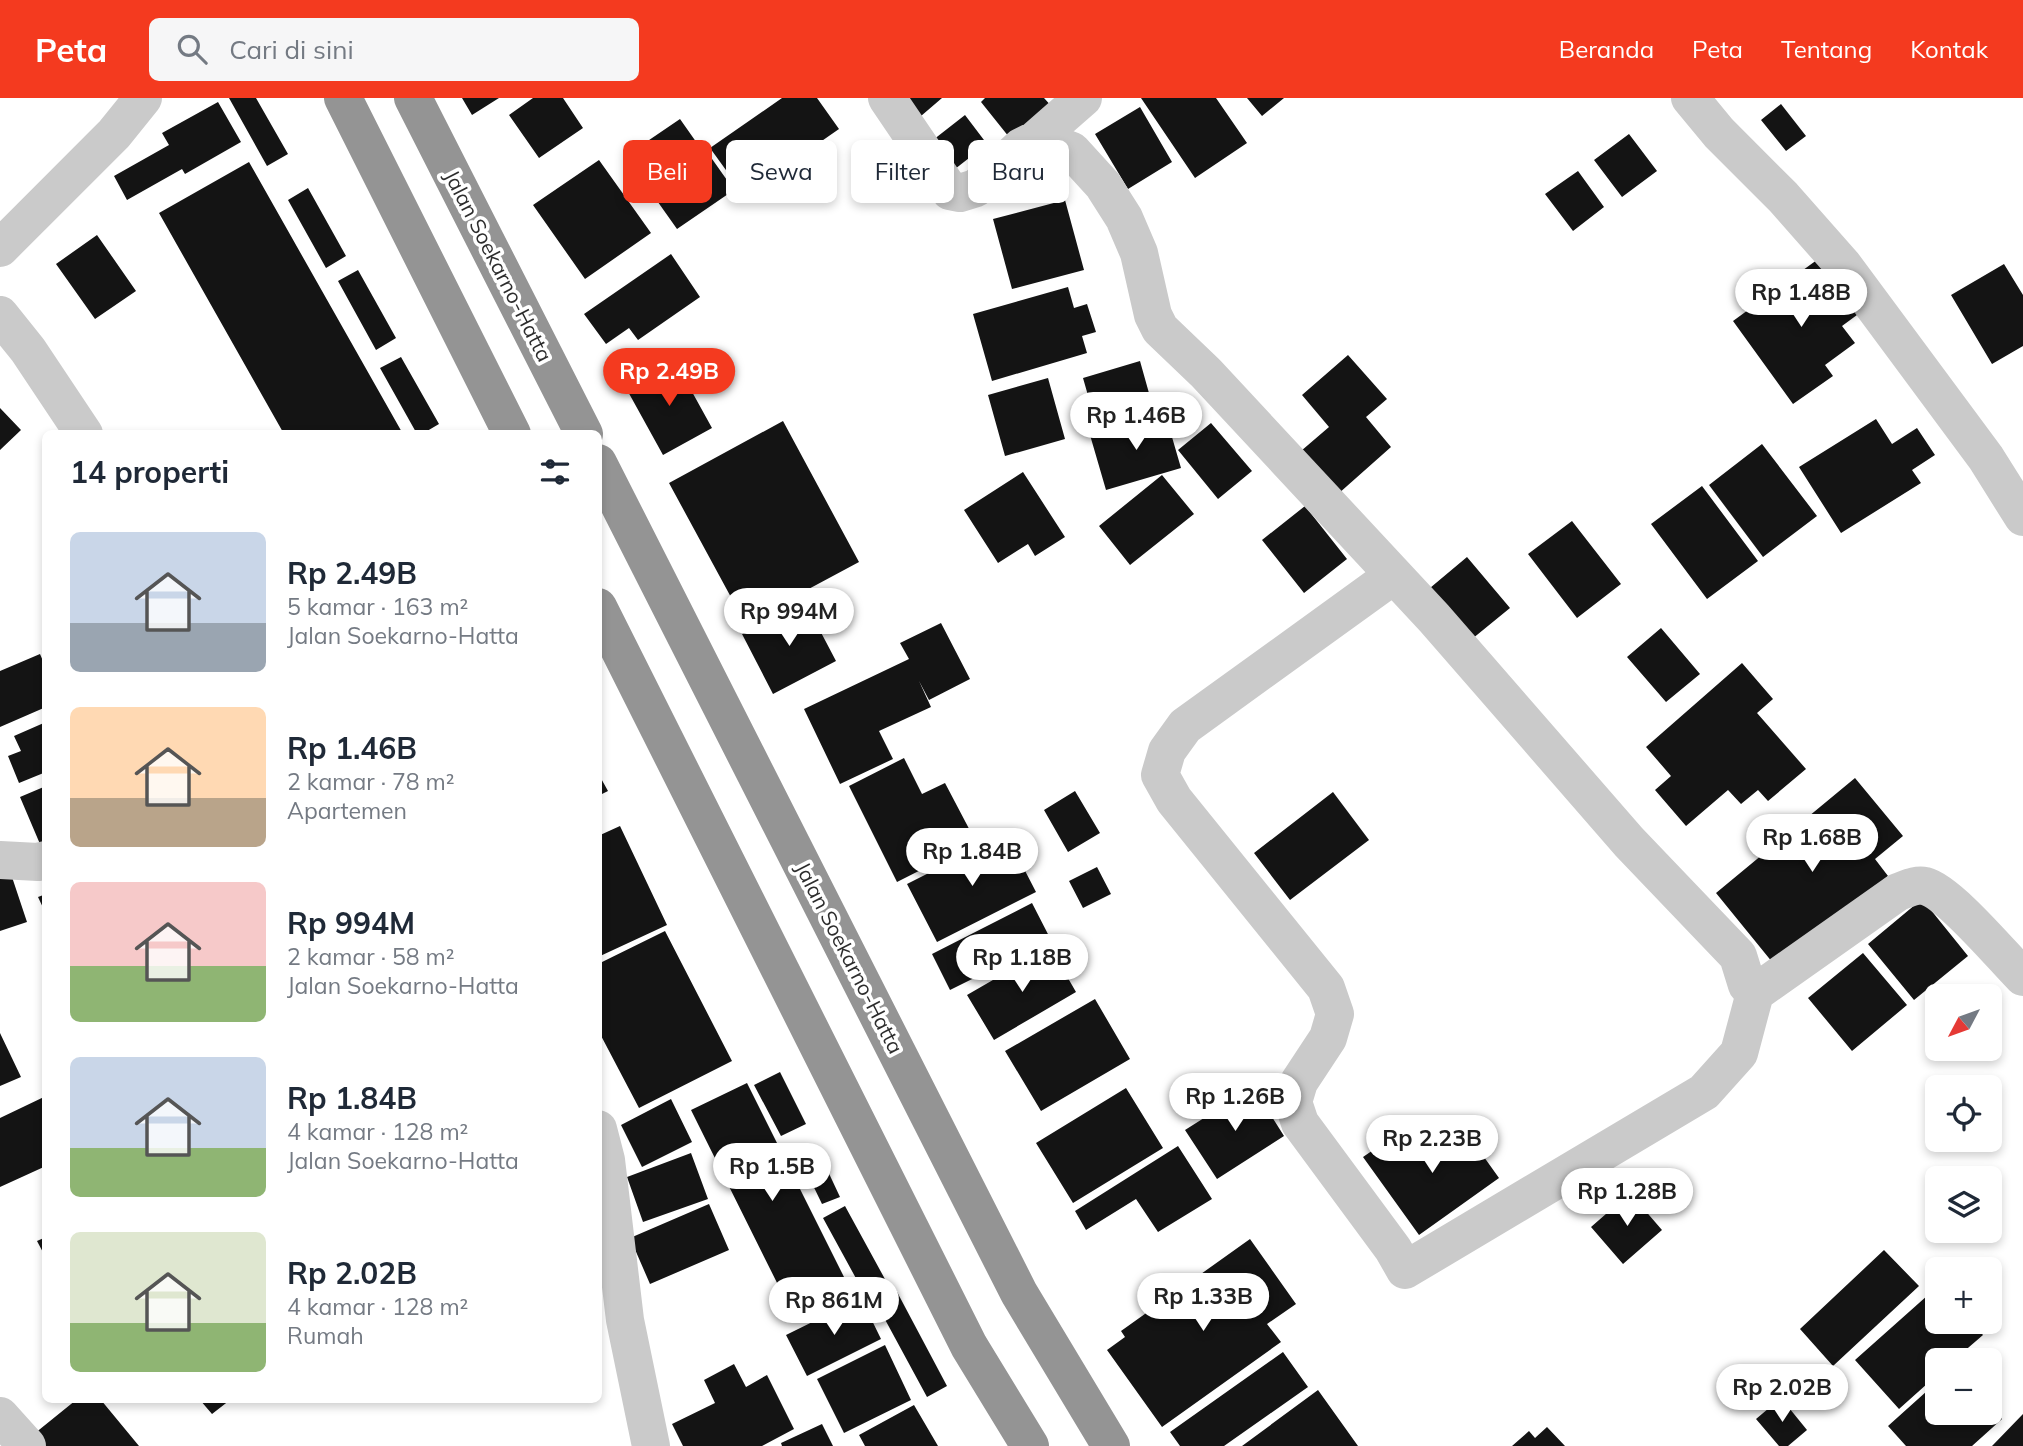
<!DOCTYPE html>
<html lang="id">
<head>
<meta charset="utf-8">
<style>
	body { margin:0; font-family:Mulish,sans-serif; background:#f6f6f7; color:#1f2937; height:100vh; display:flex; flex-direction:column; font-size:26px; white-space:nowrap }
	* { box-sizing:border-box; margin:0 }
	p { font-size:23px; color:#747a83 }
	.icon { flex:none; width:38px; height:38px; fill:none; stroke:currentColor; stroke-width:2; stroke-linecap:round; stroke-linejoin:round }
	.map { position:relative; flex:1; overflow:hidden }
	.panel { position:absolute; left:42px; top:332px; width:560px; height:973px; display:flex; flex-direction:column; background:#fff; border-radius:10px; box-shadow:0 4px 10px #0003 }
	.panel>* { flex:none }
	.guide { position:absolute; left:623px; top:42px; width:665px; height:63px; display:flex; gap:14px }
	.needle { width:46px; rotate:229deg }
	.controls { position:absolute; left:1925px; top:886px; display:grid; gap:14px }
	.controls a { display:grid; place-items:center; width:77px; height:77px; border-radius:10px; background:#fff; box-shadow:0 4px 10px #0003; font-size:35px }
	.price { position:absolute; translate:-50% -60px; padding:0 16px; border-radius:24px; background:#fff; color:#222; font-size:23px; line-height:46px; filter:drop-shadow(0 2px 4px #0008) }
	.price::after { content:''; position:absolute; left:50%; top:42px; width:21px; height:16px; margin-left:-10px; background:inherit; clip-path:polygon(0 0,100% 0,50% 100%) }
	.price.active { background:#f43a1f; color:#fff }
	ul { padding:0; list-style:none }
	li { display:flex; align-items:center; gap:21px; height:175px; padding:0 28px }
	li span { display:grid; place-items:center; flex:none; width:196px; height:140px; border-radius:10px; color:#555 }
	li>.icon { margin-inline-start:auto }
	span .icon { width:84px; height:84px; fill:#fffc; stroke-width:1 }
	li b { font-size:30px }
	h2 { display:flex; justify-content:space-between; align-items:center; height:84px; padding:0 28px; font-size:30px }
	.tag { padding:0 24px; border-radius:10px; background:#fff; box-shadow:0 4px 10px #0003; font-size:24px; line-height:63px }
	.tag.active { background:#f43a1f; color:#fff }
	header { display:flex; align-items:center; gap:42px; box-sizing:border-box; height:98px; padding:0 35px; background:#f43a1f; color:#fff }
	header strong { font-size:33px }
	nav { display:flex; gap:38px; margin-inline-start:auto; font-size:24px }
	.search { width:490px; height:63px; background:#f6f6f7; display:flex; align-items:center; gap:18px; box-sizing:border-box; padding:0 24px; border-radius:10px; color:#747a83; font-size:26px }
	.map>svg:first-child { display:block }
	.building { fill:#141414 }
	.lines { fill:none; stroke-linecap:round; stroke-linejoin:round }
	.street { stroke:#cacaca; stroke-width:38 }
	.highway { stroke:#949494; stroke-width:38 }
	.labels { text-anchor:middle; stroke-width:7; stroke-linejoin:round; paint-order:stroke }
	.street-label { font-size:21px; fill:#2d2d2d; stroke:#fff }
</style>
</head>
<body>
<header>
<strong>Peta</strong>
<div class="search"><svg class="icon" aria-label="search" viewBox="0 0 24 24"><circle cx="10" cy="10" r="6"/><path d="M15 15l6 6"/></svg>Cari di sini</div>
<nav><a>Beranda</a><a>Peta</a><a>Tentang</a><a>Kontak</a></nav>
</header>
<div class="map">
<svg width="2023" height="1348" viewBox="0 0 2023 1348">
	<rect width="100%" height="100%" fill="#fff"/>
	<path class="building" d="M229,0H256L288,56L267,68Z
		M462,0H499L472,17Z
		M533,0H563L583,30L539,60L509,17Z
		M782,0H817L839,31L744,97L710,50Z
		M906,0H942L921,18Z
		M985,0H1044L1054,11L1013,44L981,4Z
		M1141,0H1216L1247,45L1195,80Z
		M1247,0H1284L1262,18Z
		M218,4L241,44L185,76L182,71L127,102L114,78L169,47L162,35Z
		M1781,6L1806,38L1786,53L1761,22Z
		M1140,9L1172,64L1128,91L1095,36Z
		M965,17L987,46L955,71L933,42Z
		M680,21L699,48L649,83L630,55Z
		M1629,36L1657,73L1622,99L1594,62Z
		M705,51L734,92L677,131L648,90Z
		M599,62L651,135L585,181L533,107Z
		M249,64L403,336H284L159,115Z
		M1578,73L1604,109L1573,133L1545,96Z
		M308,90L346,158L326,170L288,102Z
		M1065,102L1084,172L1012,191L993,121Z
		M97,137L136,193L95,221L56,166Z
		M671,156L700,199L638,242L629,230L606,246L584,216Z
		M1821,159L1861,214L1842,228L1855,245L1825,267L1833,278L1793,306L1733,223Z
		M2004,166L2023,197V248L1992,266L1951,197Z
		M358,172L396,240L376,252L338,183Z
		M1068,189L1074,210L1087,206L1096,234L1082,238L1087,255L992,283L973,216Z
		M1348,257L1387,301L1366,319L1391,349L1338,396L1301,353L1329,329L1302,297Z
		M401,259L439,326L422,336H417L380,270Z
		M675,263L712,330L663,357L626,290Z
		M1140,263L1154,313L1097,329L1083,280Z
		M1048,280L1065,341L1005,358L988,297Z
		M0,310L21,332L0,352Z
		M1165,315L1181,370L1106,392L1090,337Z
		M1876,321L1892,346L1917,330L1935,357L1912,372L1921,385L1841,435L1799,369Z
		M783,323L859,464L745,525L669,385Z
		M1211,325L1252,373L1218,401L1178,352Z
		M1762,346L1817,418L1763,459L1709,387Z
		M1023,374L1065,439L1035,458L1028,446L998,465L964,412Z
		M1162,377L1194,416L1130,467L1099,428Z
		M1702,388L1758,463L1707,501L1651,426Z
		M1305,408L1347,461L1304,495L1262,442Z
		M1572,423L1621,486L1577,520L1528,456Z
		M1467,459L1510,510L1472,541L1430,490Z
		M805,504L836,563L773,596L742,536Z
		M941,525L970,581L929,602L919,583L931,609L879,633L893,661L840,686L804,611L909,561L900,545Z
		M1661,530L1700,576L1666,604L1627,559Z
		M40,556L46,570V609L0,629V573Z
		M1742,565L1773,601L1757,615L1806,671L1768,703L1758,692L1741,706L1728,692L1686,728L1655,692L1671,678L1646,649Z
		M46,624V674L19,685L8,658L21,653L14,638Z
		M904,660L922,696L945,685L976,744L897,784L849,688Z
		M598,675L608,693L598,698Z
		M1855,680L1903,738L1875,761L1888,778L1777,870L1716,795Z
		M46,688V744L40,746L20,699Z
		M1075,693L1100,735L1068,754L1044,712Z
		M1333,694L1369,742L1290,802L1254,755Z
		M620,728L667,827L598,859V738Z
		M1006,736L1036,794L937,844L907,786Z
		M1097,769L1111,796L1083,810L1069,783Z
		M10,773L27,824L0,833V777Z
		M46,796V816L38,799Z
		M1922,801L1968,858L1914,902L1868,846Z
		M1032,805L1051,842L950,892L932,856Z
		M665,833L732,963L639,1010L598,932V866Z
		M1050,849L1076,894L994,942L967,897Z
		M1863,855L1907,907L1852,953L1808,900Z
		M1095,901L1130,961L1041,1013L1005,953Z
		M0,935L21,979L0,988Z
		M780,974L806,1026L781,1038L754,987Z
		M747,985L853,1197L797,1225L691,1012Z
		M1253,989L1284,1038L1217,1081L1185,1032Z
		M1126,990L1163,1050L1073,1105L1036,1045Z
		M46,998V1068L0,1089V1020Z
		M671,1001L692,1044L642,1069L621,1027Z
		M1459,1024L1499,1080L1419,1137L1363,1059L1398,1035L1414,1056Z
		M1178,1048L1212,1101L1158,1134L1136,1101L1086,1132L1075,1113Z
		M691,1055L708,1101L643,1124L627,1079Z
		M825,1067L840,1099L822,1106L807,1075Z
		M1630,1095L1662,1132L1623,1166L1591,1129Z
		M709,1106L729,1152L650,1186L630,1140Z
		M845,1108L886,1183L864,1195L823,1120Z
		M46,1139V1160L37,1143Z
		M1250,1141L1296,1206L1267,1226L1281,1244L1162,1329L1107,1252L1125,1239L1121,1233Z
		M1884,1152L1919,1188L1833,1268L1800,1231Z
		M1937,1189V1223H1971L1983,1237L1954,1262H1937V1277L1899,1311L1855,1262Z
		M896,1192L947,1288L927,1299L875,1203Z
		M861,1200L881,1241L807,1278L786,1237Z
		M885,1247L911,1302L844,1335L817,1281Z
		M1283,1254L1308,1289L1224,1348H1180L1170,1334Z
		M734,1266L746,1289L767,1277L794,1331L762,1348H683L672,1326L715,1305L704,1282Z
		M1937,1284V1314H1990V1307L2002,1321L1972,1348H1906L1888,1328Z
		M1318,1292L1358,1348H1242Z
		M1781,1300L1807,1332L1788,1348H1779L1756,1321Z
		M76,1302H101L139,1348H35L29,1340Z
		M200,1302H230L212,1316Z
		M914,1307L938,1348H865L859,1337Z
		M2023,1316V1348H1992Z
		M822,1326L833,1348H782L781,1345Z
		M1547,1329L1565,1348H1512L1529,1333L1535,1340Z"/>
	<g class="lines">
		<path class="street" d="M887,0L950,93L960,95L976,90L1021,49L1035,42L1046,43L1072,53L1103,87L1124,120L1139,155L1153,217L1160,231L1206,275L1434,520L1629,744L1738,858L1747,887L1755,895L1898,794C1907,791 1916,786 1925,788C1949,794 2003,859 2023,879
			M1690,0L1719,35L1783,99L1843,167L1986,360L2023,419
			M1035,42L1083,0
			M0,150L114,36L143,0
			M0,217L28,252L84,336
			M1394,477L1185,628L1167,653L1160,677L1174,702L1326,890L1335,916L1328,940L1299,984L1293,1004L1300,1025L1393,1151L1405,1172L1704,994L1739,955L1755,895
			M0,762L38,764L46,762
			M598,1031L606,1062L625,1222L651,1348
			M0,1318L27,1348"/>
		<path class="highway" d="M343,0L512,336
			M413,0L584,336
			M598,365L1019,1195L1111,1348
			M598,509L969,1248L1030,1348"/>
	</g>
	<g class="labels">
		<g class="street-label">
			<text transform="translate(498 168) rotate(63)" y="7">Jalan Soekarno-Hatta</text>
			<text transform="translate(849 860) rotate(63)" y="7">Jalan Soekarno-Hatta</text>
		</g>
	</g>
</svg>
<div class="controls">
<a><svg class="needle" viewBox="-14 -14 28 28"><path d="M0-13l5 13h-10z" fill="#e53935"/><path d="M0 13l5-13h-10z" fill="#747a83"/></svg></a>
<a><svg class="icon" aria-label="locate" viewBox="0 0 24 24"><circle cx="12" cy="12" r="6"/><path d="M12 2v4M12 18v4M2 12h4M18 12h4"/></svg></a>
<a><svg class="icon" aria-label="layers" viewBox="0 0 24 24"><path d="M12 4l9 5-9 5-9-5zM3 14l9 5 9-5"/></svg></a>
<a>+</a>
<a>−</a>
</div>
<b class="price" style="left:1801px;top:231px">Rp 1.48B</b>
<b class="price active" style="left:669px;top:310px">Rp 2.49B</b>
<b class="price" style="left:1136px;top:354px">Rp 1.46B</b>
<b class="price" style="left:789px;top:550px">Rp 994M</b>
<b class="price" style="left:1812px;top:776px">Rp 1.68B</b>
<b class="price" style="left:972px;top:790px">Rp 1.84B</b>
<b class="price" style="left:1022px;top:896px">Rp 1.18B</b>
<b class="price" style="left:1235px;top:1035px">Rp 1.26B</b>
<b class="price" style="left:1432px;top:1077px">Rp 2.23B</b>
<b class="price" style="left:772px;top:1105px">Rp 1.5B</b>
<b class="price" style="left:1627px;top:1130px">Rp 1.28B</b>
<b class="price" style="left:1203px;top:1235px">Rp 1.33B</b>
<b class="price" style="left:834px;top:1239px">Rp 861M</b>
<b class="price" style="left:1782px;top:1326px">Rp 2.02B</b>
<div class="guide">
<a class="tag active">Beli</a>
<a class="tag">Sewa</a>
<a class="tag">Filter</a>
<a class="tag">Baru</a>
</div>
<section class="panel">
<h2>14 properti<svg class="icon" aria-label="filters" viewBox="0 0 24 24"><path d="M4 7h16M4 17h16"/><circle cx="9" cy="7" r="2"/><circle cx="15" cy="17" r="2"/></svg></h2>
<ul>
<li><span style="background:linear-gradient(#c9d6e8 65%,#9aa5b1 0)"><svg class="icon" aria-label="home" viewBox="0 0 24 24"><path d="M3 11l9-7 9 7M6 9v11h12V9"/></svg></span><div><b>Rp 2.49B</b><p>5 kamar · 163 m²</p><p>Jalan Soekarno-Hatta</p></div></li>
<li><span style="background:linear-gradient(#ffd9b3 65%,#b9a48a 0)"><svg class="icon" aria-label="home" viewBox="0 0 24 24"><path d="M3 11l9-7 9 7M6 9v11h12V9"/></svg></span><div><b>Rp 1.46B</b><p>2 kamar · 78 m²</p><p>Apartemen</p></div></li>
<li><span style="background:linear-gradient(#f6c9c9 60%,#8fb573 0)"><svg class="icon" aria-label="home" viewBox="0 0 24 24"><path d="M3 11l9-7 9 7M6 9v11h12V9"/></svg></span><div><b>Rp 994M</b><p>2 kamar · 58 m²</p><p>Jalan Soekarno-Hatta</p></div></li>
<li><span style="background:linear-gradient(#c9d6e8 65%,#8fb573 0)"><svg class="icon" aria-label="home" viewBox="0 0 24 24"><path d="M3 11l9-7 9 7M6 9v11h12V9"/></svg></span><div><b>Rp 1.84B</b><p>4 kamar · 128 m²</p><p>Jalan Soekarno-Hatta</p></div></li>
<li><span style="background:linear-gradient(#dfe7d0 65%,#8fb573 0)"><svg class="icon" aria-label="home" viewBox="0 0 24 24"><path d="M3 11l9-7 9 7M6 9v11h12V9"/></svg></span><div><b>Rp 2.02B</b><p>4 kamar · 128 m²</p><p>Rumah</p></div></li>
</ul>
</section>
</div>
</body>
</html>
